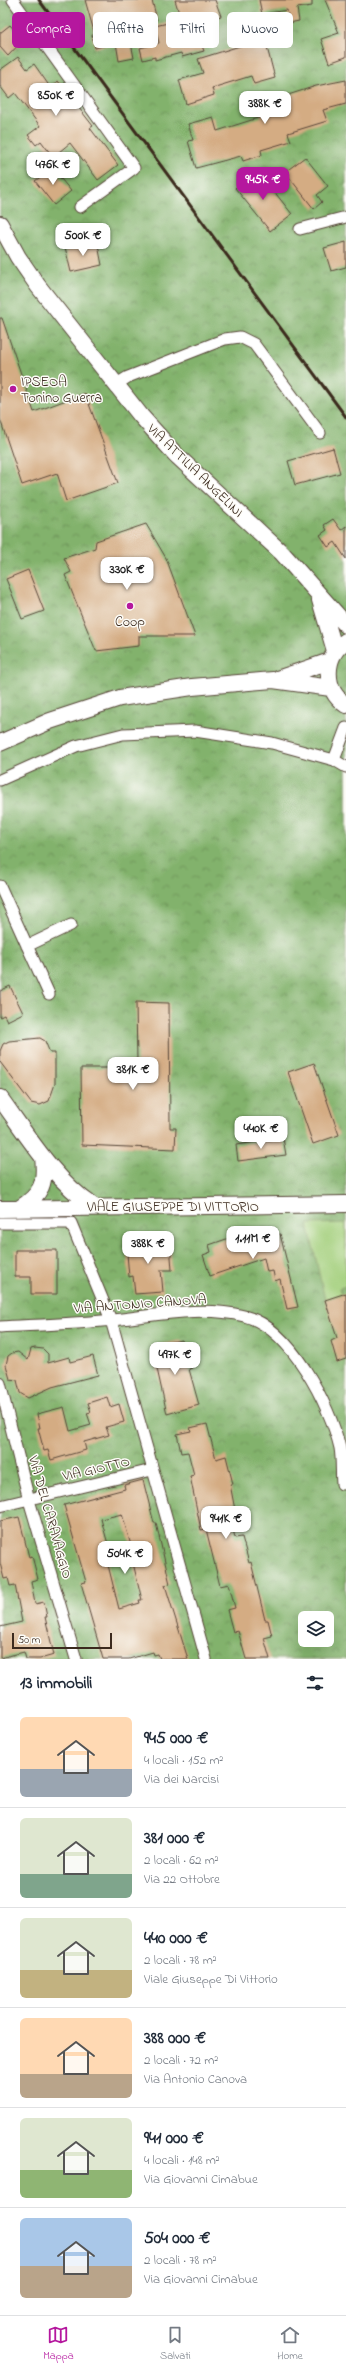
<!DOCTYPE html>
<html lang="it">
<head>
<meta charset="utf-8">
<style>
	body { margin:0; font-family:"Indie Flower",sans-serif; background:#f6f6f7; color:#1f2937; height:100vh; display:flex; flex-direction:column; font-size:15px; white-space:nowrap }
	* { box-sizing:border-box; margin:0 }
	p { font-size:13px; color:#747a83 }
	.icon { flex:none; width:22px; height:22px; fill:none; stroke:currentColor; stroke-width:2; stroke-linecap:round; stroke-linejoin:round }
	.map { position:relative; height:1659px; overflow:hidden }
	.side { display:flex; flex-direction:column; background:#fff; flex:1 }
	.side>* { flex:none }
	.banner { position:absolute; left:12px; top:12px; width:322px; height:36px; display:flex; gap:8px }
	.controls { position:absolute; left:298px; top:1611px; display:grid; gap:8px }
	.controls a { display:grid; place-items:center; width:36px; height:36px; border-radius:6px; background:#fff; box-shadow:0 4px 16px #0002; font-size:20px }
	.scale { position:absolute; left:12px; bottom:10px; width:100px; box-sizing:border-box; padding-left:4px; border:2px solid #3b2a1e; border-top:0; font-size:11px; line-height:14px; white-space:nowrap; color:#3b2a1e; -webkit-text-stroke:3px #fdfcf7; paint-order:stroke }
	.price { position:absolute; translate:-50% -34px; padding:0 9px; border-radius:8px; background:#fff; color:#222; font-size:13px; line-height:26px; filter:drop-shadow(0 1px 2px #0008) }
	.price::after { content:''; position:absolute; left:50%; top:24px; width:12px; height:9px; margin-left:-6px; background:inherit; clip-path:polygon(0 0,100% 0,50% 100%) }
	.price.active { background:#b5179e; color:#fff }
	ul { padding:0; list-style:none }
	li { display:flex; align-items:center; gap:12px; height:100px; padding:0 20px }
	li+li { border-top:1px solid #e0e1e3 }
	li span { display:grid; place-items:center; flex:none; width:112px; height:80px; border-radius:6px; color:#555 }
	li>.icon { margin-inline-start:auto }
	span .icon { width:48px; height:48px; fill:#fffc; stroke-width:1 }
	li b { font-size:17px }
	h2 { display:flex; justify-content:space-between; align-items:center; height:48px; padding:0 20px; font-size:17px }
	.chip { padding:0 14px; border-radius:6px; background:#fff; box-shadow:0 4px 16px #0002; font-size:14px; line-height:36px }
	.chip.active { background:#b5179e; color:#fff }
	.dock { display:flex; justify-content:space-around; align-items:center; height:56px; border-top:1px solid #e0e1e3; background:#fff; font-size:11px; color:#747a83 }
	.dock a { display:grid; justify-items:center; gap:2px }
	.dock .active { color:#b5179e }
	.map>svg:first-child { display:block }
	.forest { fill:url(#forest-crowns); stroke:#5e6e45; fill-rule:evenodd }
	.garden { fill:#a3cf7c; stroke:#6f7c4d }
	.building { fill:#d4ac83; fill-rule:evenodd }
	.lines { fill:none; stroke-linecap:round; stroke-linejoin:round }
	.street-casing { stroke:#564537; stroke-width:13 }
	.secondary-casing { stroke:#564537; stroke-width:18 }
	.street { stroke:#fff; stroke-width:11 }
	.secondary { stroke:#fff; stroke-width:16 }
	.rail { stroke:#3b2a1e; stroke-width:3 }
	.poi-dot { fill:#b5179e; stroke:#fdfcf7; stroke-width:1.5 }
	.labels { text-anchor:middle; stroke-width:3; stroke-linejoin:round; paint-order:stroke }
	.poi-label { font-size:14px; fill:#3b2a1e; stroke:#fdfcf7; text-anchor:start }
	.street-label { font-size:14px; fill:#3b2a1e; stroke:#fdfcf7 }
</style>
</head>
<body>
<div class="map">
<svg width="346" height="1659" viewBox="0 0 346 1659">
	<defs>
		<pattern id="forest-crowns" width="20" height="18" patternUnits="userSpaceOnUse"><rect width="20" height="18" fill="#82b26c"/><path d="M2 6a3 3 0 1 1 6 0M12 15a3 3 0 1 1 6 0" fill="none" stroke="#6c9158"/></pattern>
	</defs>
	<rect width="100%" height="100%" fill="#fdfcf7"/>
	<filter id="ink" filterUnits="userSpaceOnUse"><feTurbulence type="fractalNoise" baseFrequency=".025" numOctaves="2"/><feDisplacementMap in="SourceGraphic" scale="8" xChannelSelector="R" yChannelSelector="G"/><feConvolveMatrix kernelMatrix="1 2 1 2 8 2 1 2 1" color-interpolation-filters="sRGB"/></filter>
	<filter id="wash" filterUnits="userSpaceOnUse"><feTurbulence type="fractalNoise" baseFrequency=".012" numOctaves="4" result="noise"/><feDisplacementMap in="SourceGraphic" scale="16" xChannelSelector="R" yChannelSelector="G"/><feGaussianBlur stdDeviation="0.9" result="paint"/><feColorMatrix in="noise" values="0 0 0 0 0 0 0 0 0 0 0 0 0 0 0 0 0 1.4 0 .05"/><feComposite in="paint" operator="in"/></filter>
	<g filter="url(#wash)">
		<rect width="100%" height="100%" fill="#f0e1c3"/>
		<path class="forest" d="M0,0H346V1659H0ZM305,1618H327V1640H305Z"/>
		<path class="garden" d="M346,1223V1286L340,1288L342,1294L325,1300L308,1224Z"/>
		<g id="blocks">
			<path class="building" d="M85,0H152L157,20L128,28L134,58L119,61L116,43L95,48L92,35H95Z
				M175,0H215L221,16L196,24L195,28L204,51L182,57L181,53L155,60V57L143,60L140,48L159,43L155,26L181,20Z
				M259,0H312V6L297,8L299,21L289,23L287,10L262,14Z
				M325,0H346V57L329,63L321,39L339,33Z
				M10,25L23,40L8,56L0,47V33Z
				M263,32L275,78L254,84L251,76L212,88L214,95L186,104L179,80L203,73L198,59L243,45L241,38Z
				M18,57L27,69L34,64L50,87L58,81L93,126L90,128L118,165L98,180L70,143L53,157L41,141L36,145L28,135L40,126L15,93L9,98L0,86V70Z
				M346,80V104L323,110L327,121L288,133L291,141L261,150L262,155L243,161L241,156L196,168L188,141L193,140L188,124L213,117L217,131L261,117L257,105L316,86Z
				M305,157L328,186L317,195L322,202L314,209L285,172Z
				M52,168L71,191L54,205L35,181Z
				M257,170L292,214L270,231L235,188Z
				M88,242L89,247L98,245L102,265L71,272L65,247Z
				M346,242V267L331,271L324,248Z
				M0,318H2L34,412L85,393L118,483L66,501L57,473L22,485L0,419Z
				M333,448L340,473L295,485L288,461Z
				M333,519L341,530L346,526V559L335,542L328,547L320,535L327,530L324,525Z
				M146,524L166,558L195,636H139V646L96,651L65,575L71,572L64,558L95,548L96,541Z
				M28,570L44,611L22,619L6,579Z
				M10,986L23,1013L7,1021L4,1015L0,1017V991Z
				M136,1002L169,1003L170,1128H176L175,1149L82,1145L81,1068H108V1062H137Z
				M40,1038L45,1041L50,1053H55V1084L49,1101L40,1105L31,1103L0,1062V1051L3,1044L9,1041Z
				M314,1063L339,1135L313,1144L288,1072Z
				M283,1138L286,1155L238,1161L236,1145Z
				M280,1234L298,1307L287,1309L280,1279L275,1281L273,1271L267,1272L264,1258L210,1276L203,1255L211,1252L209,1245L235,1236L238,1243Z
				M148,1241V1245L170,1244L172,1270H161L163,1292L135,1294L133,1276L129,1277L126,1242Z
				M15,1250H57V1294H31V1277H15Z
				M346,1293V1359L337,1362L331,1341L337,1338L325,1300Z
				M182,1340L185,1354L189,1353L192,1368L189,1369L199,1405L167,1414L152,1346Z
				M35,1348L43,1349L48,1354V1363L69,1357L70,1362L93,1356L98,1375L52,1387L28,1398L20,1393L17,1380L10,1379L6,1365L8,1356L12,1353L18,1352L28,1360L31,1349Z
				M107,1397L110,1407L119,1404L124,1422L106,1427L109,1435L84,1442L86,1450L51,1460L48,1450L44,1451L38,1428H40L37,1414L64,1407L70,1431L91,1425L87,1413L91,1412L88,1403Z
				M207,1424L216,1459L226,1456L233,1484H230L235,1510L229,1511L235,1538L242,1537L249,1563L251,1562L265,1620H268L272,1636L264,1638L270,1659H246L238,1631L233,1632L227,1610L235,1608L229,1584L220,1586L206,1529L201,1530L190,1476L194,1475L188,1452L181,1453L177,1434L191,1431L190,1428Z
				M143,1480L154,1523H156L170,1584L165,1585L188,1659H160L158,1654L154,1655L153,1652L129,1659H103L81,1583L86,1582L64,1505L125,1489L124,1485ZM122,1514L136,1563H133L142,1600H139L140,1603L119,1609L106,1557L111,1555L101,1519Z
				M19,1517L29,1557L32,1556L38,1579L31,1581L35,1604L44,1602L47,1617H45L54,1655L40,1659H26L24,1652L0,1658V1627L22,1622L15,1585L10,1586L8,1578L4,1579L0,1563V1521Z"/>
		</g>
	</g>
	<g filter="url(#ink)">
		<use href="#blocks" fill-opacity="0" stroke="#564537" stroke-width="1"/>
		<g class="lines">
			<g class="street-casing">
				<path id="street" d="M13,0L134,168L80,207
					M300,229L346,217
					M115,385L128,377L225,339L240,337L254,344L320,433
					M334,760L346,728
					M0,780L76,746L123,734L195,731L272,743L334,760L346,767
					M0,886L49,994
					M27,946L71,925
					M0,1223H71L111,1320L206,1659
					M0,1327C37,1325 75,1324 112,1320C154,1316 201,1305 244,1316C290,1327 330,1405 340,1448C342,1460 341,1473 342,1484
					M0,1383L29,1500L76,1659
					M0,1506L152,1470"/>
			</g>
			<g class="secondary-casing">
				<path id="secondary" d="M0,224L18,257L38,286L141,416L176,455L282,553L346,625
					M320,600L335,651
					M346,641C323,656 323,690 346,705
					M277,679L330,661
					M0,743L50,721L120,698L192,687L273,680L331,688
					M0,1098C27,1135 54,1180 93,1206
					M20,1208C42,1194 46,1183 43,1157
					M0,1209L346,1204"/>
			</g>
			<use href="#street" class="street"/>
			<use href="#secondary" class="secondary"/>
			<path class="rail" d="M39,0L346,417"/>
		</g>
	</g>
	<g class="poi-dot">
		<circle cx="13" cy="389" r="4"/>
		<circle cx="130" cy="606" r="4"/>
	</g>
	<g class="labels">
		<g class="poi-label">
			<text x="21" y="386">IPSEOA<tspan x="21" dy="16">Tonino Guerra</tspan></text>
			<text x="130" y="626" text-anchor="middle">Coop</text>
		</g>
		<g class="street-label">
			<text transform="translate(196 470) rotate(44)" y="5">VIA ATTILIA ANGELINI</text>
			<text x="173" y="1211">VIALE GIUSEPPE DI VITTORIO</text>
			<text transform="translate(140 1303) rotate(-4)" y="5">VIA ANTONIO CANOVA</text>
			<text transform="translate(96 1468) rotate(-13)" y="5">VIA GIOTTO</text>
			<text transform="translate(51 1517) rotate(74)" y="5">VIA DEL CARAVAGGIO</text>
		</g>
	</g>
</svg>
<div class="controls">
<a><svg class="icon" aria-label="layers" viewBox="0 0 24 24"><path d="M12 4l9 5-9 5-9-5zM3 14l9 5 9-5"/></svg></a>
</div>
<div class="scale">50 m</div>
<b class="price" style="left:56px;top:117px">850K €</b>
<b class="price" style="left:265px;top:125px">388K €</b>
<b class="price" style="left:53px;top:186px">476K €</b>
<b class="price active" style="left:263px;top:201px">945K €</b>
<b class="price" style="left:83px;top:257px">500K €</b>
<b class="price" style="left:127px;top:591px">330K €</b>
<b class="price" style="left:133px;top:1091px">381K €</b>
<b class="price" style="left:261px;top:1150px">440K €</b>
<b class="price" style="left:253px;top:1260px">1.11M €</b>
<b class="price" style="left:148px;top:1265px">388K €</b>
<b class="price" style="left:175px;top:1376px">497K €</b>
<b class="price" style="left:226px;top:1540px">941K €</b>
<b class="price" style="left:125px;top:1575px">504K €</b>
<div class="banner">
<a class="chip active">Compra</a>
<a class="chip">Affitta</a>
<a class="chip">Filtri</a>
<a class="chip">Nuovo</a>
</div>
</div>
<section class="side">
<h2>13 immobili<svg class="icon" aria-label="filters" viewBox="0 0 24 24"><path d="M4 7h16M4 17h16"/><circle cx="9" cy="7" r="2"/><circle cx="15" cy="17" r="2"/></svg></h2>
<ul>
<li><span style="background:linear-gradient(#ffd9b3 65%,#9aa5b1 0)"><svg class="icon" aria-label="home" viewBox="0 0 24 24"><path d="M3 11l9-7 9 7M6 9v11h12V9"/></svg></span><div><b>945 000 €</b><p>4 locali · 152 m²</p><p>Via dei Narcisi</p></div></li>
<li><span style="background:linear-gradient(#dfe7d0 70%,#7fa58c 0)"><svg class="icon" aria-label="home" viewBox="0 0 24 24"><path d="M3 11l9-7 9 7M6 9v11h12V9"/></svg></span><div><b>381 000 €</b><p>2 locali · 62 m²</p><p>Via 22 Ottobre</p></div></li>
<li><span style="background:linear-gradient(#dfe7d0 65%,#c2b280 0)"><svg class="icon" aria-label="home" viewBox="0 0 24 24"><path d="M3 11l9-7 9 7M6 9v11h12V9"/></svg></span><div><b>440 000 €</b><p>2 locali · 78 m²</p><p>Viale Giuseppe Di Vittorio</p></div></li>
<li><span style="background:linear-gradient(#ffd9b3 70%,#b9a48a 0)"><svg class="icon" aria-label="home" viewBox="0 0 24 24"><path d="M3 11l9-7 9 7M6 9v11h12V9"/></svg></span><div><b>388 000 €</b><p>2 locali · 72 m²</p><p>Via Antonio Canova</p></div></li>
<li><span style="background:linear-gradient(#dfe7d0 65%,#8fb573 0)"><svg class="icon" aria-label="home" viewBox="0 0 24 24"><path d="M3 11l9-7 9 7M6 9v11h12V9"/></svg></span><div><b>941 000 €</b><p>4 locali · 148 m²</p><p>Via Giovanni Cimabue</p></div></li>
<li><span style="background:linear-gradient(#a9c7e8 60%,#b9a48a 0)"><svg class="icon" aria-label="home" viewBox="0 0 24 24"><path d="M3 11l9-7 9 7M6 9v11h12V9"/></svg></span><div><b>504 000 €</b><p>2 locali · 78 m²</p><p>Via Giovanni Cimabue</p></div></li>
</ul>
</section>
<nav class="dock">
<a class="active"><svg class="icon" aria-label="map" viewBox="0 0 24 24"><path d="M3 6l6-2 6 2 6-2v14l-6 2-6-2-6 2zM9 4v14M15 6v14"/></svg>Mappa</a>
<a><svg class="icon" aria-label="saved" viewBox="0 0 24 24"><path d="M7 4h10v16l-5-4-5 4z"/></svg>Salvati</a>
<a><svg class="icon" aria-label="home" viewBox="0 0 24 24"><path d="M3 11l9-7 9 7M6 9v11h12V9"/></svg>Home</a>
</nav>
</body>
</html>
